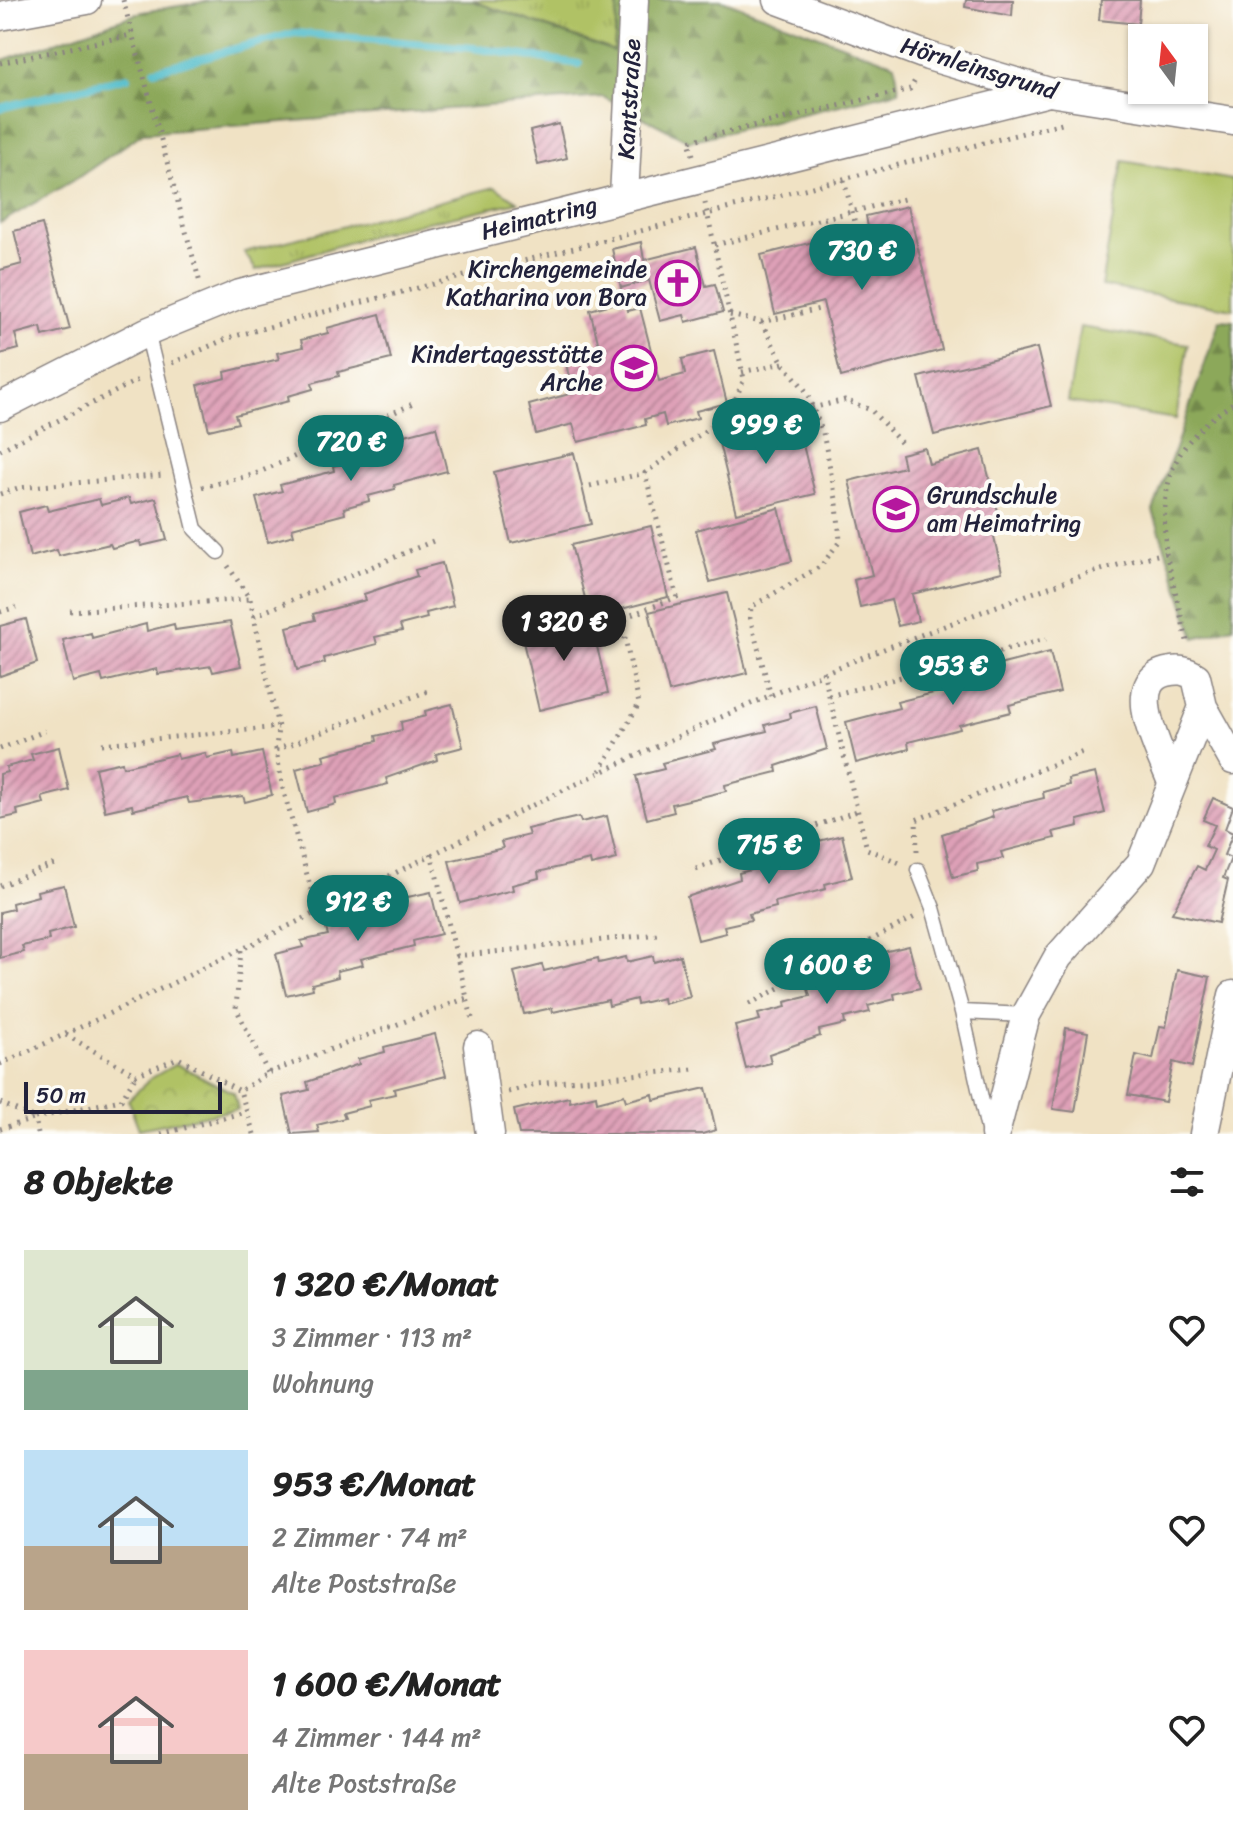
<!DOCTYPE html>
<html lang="de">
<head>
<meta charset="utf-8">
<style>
	body { margin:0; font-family:Sriracha,sans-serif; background:#f6f6f6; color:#222; height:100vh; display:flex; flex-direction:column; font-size:30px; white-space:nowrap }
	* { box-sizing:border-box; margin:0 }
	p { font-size:26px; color:#767676 }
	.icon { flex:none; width:44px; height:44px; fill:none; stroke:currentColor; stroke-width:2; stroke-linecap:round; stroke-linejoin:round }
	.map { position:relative; height:1134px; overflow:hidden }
	.side { display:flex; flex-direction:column; background:#fff; flex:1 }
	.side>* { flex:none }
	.needle { width:52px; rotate:345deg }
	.controls { position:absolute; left:1128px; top:24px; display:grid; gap:16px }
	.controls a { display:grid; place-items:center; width:80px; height:80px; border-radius:0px; background:#fff; box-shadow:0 2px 6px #0004; font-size:40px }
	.scale { position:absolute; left:24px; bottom:20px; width:198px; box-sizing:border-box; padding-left:8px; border:4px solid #22223b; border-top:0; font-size:22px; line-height:28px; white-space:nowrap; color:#22223b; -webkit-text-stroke:6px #fdfcf7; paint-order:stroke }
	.price { position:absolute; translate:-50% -68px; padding:0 18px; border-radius:28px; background:#0f766e; color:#fff; font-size:26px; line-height:52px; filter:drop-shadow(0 2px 4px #0008) }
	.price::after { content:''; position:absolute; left:50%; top:48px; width:24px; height:18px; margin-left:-12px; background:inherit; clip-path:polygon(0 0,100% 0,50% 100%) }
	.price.on { background:#222; color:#fff }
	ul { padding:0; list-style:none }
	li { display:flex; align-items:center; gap:24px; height:200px; padding:0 24px }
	li span { display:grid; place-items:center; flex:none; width:224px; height:160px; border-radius:0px; color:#555 }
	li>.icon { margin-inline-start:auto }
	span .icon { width:96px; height:96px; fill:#fffc; stroke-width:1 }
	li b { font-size:34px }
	h2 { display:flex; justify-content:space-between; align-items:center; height:96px; padding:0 24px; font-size:34px }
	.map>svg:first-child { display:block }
	.grass { fill:url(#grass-tufts); stroke:#697250; stroke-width:2 }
	.forest { fill:url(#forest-firs); stroke:#57654a; stroke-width:2 }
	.park { fill:url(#park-crowns); stroke:#697250; stroke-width:2 }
	.garden { fill:#b0c265; stroke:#697250; stroke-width:2 }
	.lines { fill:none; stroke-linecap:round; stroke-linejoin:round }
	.stream { stroke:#50bcca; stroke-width:8 }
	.building { fill:url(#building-hatch) }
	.lane-casing { stroke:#898280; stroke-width:17 }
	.street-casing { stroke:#898280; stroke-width:31 }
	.path { stroke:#898280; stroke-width:5; stroke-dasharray:2 6; stroke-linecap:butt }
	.lane { stroke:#fff; stroke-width:14 }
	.street { stroke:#fff; stroke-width:28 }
	.labels { text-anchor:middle; stroke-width:8; stroke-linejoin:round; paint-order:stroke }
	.street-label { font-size:24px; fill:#22223b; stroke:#fdfcf7 }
	.poi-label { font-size:24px; fill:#22223b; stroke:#fdfcf7; text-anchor:end }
</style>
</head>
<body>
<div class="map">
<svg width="1233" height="1134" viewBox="0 0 1233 1134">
	<defs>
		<pattern id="grass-tufts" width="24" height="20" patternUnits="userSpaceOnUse" patternTransform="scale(2)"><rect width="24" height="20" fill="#b0c265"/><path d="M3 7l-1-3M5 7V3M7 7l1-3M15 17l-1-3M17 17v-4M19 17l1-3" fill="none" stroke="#97a659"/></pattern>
		<pattern id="forest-firs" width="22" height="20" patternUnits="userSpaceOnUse" patternTransform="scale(2)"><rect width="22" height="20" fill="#8ca85a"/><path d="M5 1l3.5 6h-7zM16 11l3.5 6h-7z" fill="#72884c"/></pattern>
		<pattern id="park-crowns" width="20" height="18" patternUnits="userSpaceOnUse" patternTransform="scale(2)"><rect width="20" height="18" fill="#b0c265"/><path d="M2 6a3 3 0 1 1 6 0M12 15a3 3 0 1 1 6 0" fill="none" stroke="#97a659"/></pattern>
		<pattern id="building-hatch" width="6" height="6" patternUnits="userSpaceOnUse" patternTransform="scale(2)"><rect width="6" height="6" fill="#dea0b7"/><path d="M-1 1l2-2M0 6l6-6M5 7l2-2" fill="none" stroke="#b48296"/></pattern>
	</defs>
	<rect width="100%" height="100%" fill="#fdfcf7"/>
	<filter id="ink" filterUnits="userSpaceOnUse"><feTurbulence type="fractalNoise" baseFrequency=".0125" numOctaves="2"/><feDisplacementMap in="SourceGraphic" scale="16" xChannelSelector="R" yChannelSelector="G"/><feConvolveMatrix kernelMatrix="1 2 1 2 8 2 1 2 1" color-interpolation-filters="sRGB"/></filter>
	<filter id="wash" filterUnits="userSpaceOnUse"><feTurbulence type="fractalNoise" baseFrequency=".006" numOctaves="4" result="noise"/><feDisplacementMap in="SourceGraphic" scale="32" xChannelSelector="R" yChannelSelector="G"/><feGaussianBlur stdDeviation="1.8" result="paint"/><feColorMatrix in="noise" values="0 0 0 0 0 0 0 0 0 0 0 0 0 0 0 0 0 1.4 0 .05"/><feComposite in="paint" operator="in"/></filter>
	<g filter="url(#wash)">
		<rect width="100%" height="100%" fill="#f0e2c4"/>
		<path class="grass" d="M470,0H618L614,51Z
			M495,187L518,202L391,230L256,270L244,252Z"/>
		<path class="forest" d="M215,0H470L614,51L618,0H722L895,64L899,91L689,141L603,97L143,133L79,177L0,223V61L142,12Z
			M1220,320L1233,321V627L1195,638L1153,511Z"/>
		<path class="park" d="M176,1064L234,1093L238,1109L139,1129L128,1100L150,1079Z"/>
		<path class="garden" d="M1123,161L1233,180V309L1101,286Z
			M1080,327L1188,344L1176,419L1068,402Z"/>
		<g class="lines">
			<path class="stream" d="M155,70L295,33L473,48L579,64
				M0,108L128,77"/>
		</g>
		<g id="blocks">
			<path class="building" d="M966,0H1013L1012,16L965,7Z
				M1101,0H1140L1138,24L1099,20Z
				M559,124L567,158L538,165L530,131Z
				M908,206L942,350L841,377L823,302L775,314L761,255L841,235L842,240L869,233L866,216Z
				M42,224L70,329L43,336L41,327L15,334L19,349L0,354V270L22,264L14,231Z
				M641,242L644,260L696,247L706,286L715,284L723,312L686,322L684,315L660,321L649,280L621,288L612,249Z
				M626,300L628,311L640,308L659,381L685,374L682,359L714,351L727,403L696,411L698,418L666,426L663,414L645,419L646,425L578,442L573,424L536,434L529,405L573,393L566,364L601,354L590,310Z
				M380,314L391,359L338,372L339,376L312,383L313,389L288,396L289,401L235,415L238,423L209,430L198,385L226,378L225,372L279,359L277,353L303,347L301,340L328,333L327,328Z
				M1037,348L1051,406L934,435L919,377Z
				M797,420L815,494L736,513L718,439Z
				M436,427L447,471L394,485L395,489L368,496L369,501L344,508L345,514L292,528L294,535L268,542L256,498L282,491L280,485L334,471L333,466L358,459L357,453L384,446L382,441Z
				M925,448L929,464L982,450L1002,527L992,529L1002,572L912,594L918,621L898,626L891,600L860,607L854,580L872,575L849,481L904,467L901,454Z
				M574,453L591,524L511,543L494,472Z
				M129,498L131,504L156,498L167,540L141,546L140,541L112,548L110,544L59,556L57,550L30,557L19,512L46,505L48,511L99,499L101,505Z
				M779,508L792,561L710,582L696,530Z
				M651,526L668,597L590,617L571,545Z
				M442,563L453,606L426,613L427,618L400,625L402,631L375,637L377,644L324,658L325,663L297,670L287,627L315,620L313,614L366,600L364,594L417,576L415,570Z
				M727,593L747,673L669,692L649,612Z
				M590,617L608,693L539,710L521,633Z
				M26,619L37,663L0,676V626Z
				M230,622L241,666L213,672L211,666L158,674L157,669L103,682L101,675L73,682L63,640L91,633L92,638L146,624L147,631L174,624L175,630Z
				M1050,652L1060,692L1009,705L1011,712L959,725L960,729L908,742L909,749L856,763L846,722L899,708L897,702L950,689L948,684L1000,671L999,665Z
				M452,704L463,747L436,754L437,760L386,778L388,784L335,798L336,804L307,812L296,769L325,761L323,755L377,741L376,736L402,730L401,722L426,716L425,711Z
				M816,706L827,749L776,766L777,772L725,785L726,791L672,804L674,812L647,819L636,776L664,769L662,763L716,749L714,744L767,731L765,725L791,718L790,713Z
				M59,747L69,790L42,797L44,803L17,810L18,815L0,819V774L7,772L6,767L33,760L31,754Z
				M233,752L234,758L262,752L272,795L245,802L243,796L189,803L187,797L133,810L132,805L105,811L95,768L122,762L123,767L177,754L178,759L205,753L207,758Z
				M1095,773L1105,813L1078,820L1079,826L1053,832L1055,838L1001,852L1003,858L977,864L978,871L953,877L942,834L993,817L991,811L1044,798L1043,792L1069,785L1068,779Z
				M1213,798L1233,807L1225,829L1233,833L1224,855L1231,858L1223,878L1228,880L1218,923L1172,913L1197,866L1205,870L1214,850L1205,846L1215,825L1203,820Z
				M607,816L617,859L591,865L590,860L538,872L539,878L512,885L513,890L460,903L449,861L503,848L501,842L529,835L527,829L579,817L581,822Z
				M842,835L852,877L825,884L826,889L775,902L776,907L749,914L751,920L724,926L726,933L698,940L687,897L740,879L739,873L766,866L764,859L816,847L815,842Z
				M64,885L74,927L48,934L49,940L22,946L24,952L0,958V912L13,909L12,903L38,896L37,891Z
				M431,892L441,934L413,941L414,946L361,959L363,965L337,971L338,977L312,984L313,989L286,995L276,954L303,947L301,941L328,935L326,929L353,923L351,917L404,905L403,898Z
				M909,946L920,988L894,994L895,999L868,1006L870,1012L844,1018L845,1024L819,1030L820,1036L769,1054L771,1063L746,1069L735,1026L760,1020L758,1014L786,1007L785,1002L810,996L808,989L835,982L833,977L859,970L858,965L885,958L883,952Z
				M680,955L690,997L664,1004L663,998L637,1004L636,999L609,1006L608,1000L553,1012L552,1008L524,1014L514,972L542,965L544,971L598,958L599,963L626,957L627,962L653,956L654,962Z
				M1177,970L1210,977L1192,1067L1173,1062L1165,1102L1128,1095L1136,1055L1153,1059L1160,1026L1166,1027Z
				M1066,1028L1088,1032L1075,1112L1053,1109Z
				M435,1034L446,1076L394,1089L395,1094L368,1100L370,1106L343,1113L345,1118L317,1125L319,1132L292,1134L283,1096L309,1090L307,1082L359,1064L358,1059L385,1052L384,1047Z
				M706,1088L716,1130L702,1134H519L514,1110L569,1097L570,1102L596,1095L597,1102L624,1095L626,1101L653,1094L654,1100Z"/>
		</g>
	</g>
	<g filter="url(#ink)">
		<use href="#blocks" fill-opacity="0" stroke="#898280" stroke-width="2"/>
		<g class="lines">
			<g class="lane-casing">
				<path id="lane" d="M147,332L195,529L218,552
					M918,870L933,908L962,1012L1026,1015
					M962,1012L989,1134"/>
			</g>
			<g class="street-casing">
				<path id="street" d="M778,0L928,56L1049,92L1233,121
					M0,16L87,0
					M624,197L634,0
					M0,407L147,332L240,294L1049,92
					M1171,780C1162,755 1122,683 1166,672C1178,669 1186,670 1196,677L1203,707L1233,760
					M478,1046L490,1134
					M995,1134L1026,1015L1058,957L1141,863L1203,707
					M1204,1134L1233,995"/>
			</g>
			<path class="path" d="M123,0L200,283
				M0,63L131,35
				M693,155L689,141L910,89L917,77
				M844,180L858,236
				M715,245L908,198
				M730,315L761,322L783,363L806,391L823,433L837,504L840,541L821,566L751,607L750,618L771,696
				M761,322L824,308
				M172,363L228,338L324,312L1066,122
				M742,372L783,363
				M812,408L845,400L871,410L902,444
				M0,450L142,378
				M590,486L645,473
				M202,487L253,475L415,403
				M0,494L18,488L164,475
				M1166,553L1188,645
				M228,566L250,599L278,727L276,750L283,789L318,914
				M70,611L249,599
				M0,612L16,607
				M254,616L438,539
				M823,671L867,849L900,863
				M829,696L1046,639
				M102,744L278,727
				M0,749L45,731
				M276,750L428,691
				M600,771L639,704L621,619L677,597L645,473L729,414L744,379L705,203
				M917,851L916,820L1083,752
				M431,853L473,1022
				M696,869L857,811
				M0,886L59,862
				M241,950L236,1008L268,1073
				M456,956L658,934
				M749,1004L915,917
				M66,1035L136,1075L178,1058L240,1091
				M0,1064C310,925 605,753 923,634C1004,604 1082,571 1166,553C1160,479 1171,445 1233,403
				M508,1092L536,1084L694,1069
				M0,1103L35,1118
				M0,1129L34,1119
				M38,1134L35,1118L121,1100L136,1075
				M161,1134L246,1112
				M254,1134L240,1091L268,1073L467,998"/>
			<use href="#lane" class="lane"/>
			<use href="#street" class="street"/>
		</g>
	</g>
	<defs>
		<g id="church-ring" transform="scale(2.3)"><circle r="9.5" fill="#fdfcf7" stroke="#b5179e" stroke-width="1.5"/><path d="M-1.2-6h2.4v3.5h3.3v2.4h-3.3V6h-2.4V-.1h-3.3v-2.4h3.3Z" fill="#b5179e"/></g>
		<g id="school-ring" transform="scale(2.3)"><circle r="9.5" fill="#fdfcf7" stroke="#b5179e" stroke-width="1.5"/><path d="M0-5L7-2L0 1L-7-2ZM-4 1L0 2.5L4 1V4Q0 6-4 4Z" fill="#b5179e"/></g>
	</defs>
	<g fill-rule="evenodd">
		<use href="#church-ring" x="678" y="283"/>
		<use href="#school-ring" x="634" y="368"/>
		<use href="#school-ring" x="896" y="509"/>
	</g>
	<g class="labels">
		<g class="street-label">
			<text transform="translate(979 68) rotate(17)" y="8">Hörnleinsgrund</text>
			<text transform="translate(629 99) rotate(-87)" y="8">Kantstraße</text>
			<text transform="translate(539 218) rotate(-14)" y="8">Heimatring</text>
		</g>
		<g class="poi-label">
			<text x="647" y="277">Kirchengemeinde<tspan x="647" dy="28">Katharina von Bora</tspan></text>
			<text x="603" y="362">Kindertagesstätte<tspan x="603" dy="28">Arche</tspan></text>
			<text x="927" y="503" text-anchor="start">Grundschule<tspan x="927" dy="28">am Heimatring</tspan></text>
		</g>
	</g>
</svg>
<div class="controls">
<a><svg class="needle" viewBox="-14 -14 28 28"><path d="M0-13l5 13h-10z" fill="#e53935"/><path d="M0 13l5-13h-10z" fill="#767676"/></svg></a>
</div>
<div class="scale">50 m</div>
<b class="price" style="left:862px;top:292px">730 €</b>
<b class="price" style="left:766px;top:466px">999 €</b>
<b class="price" style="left:351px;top:483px">720 €</b>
<b class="price on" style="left:564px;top:663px">1 320 €</b>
<b class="price" style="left:953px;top:707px">953 €</b>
<b class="price" style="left:769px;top:886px">715 €</b>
<b class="price" style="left:358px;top:943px">912 €</b>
<b class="price" style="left:827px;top:1006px">1 600 €</b>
</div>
<section class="side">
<h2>8 Objekte<svg class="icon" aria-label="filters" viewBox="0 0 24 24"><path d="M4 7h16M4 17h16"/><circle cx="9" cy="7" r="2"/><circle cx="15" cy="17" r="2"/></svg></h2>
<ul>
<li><span style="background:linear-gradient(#dfe7d0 75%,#7fa58c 0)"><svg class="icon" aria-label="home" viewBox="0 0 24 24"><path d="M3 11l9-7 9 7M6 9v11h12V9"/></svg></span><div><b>1 320 €/Monat</b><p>3 Zimmer · 113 m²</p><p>Wohnung</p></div><svg class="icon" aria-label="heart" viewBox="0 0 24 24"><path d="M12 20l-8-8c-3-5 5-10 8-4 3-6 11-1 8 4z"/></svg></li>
<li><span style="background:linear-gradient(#bfe0f5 60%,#b9a48a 0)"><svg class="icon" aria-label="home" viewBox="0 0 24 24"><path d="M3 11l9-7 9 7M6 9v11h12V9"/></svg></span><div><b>953 €/Monat</b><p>2 Zimmer · 74 m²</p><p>Alte Poststraße</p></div><svg class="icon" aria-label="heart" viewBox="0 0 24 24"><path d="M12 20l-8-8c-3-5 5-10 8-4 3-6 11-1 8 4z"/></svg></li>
<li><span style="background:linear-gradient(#f6c9c9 65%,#b9a48a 0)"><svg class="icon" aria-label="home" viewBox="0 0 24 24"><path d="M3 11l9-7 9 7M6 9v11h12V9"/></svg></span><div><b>1 600 €/Monat</b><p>4 Zimmer · 144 m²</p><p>Alte Poststraße</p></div><svg class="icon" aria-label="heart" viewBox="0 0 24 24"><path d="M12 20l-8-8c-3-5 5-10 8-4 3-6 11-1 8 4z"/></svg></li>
</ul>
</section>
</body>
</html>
